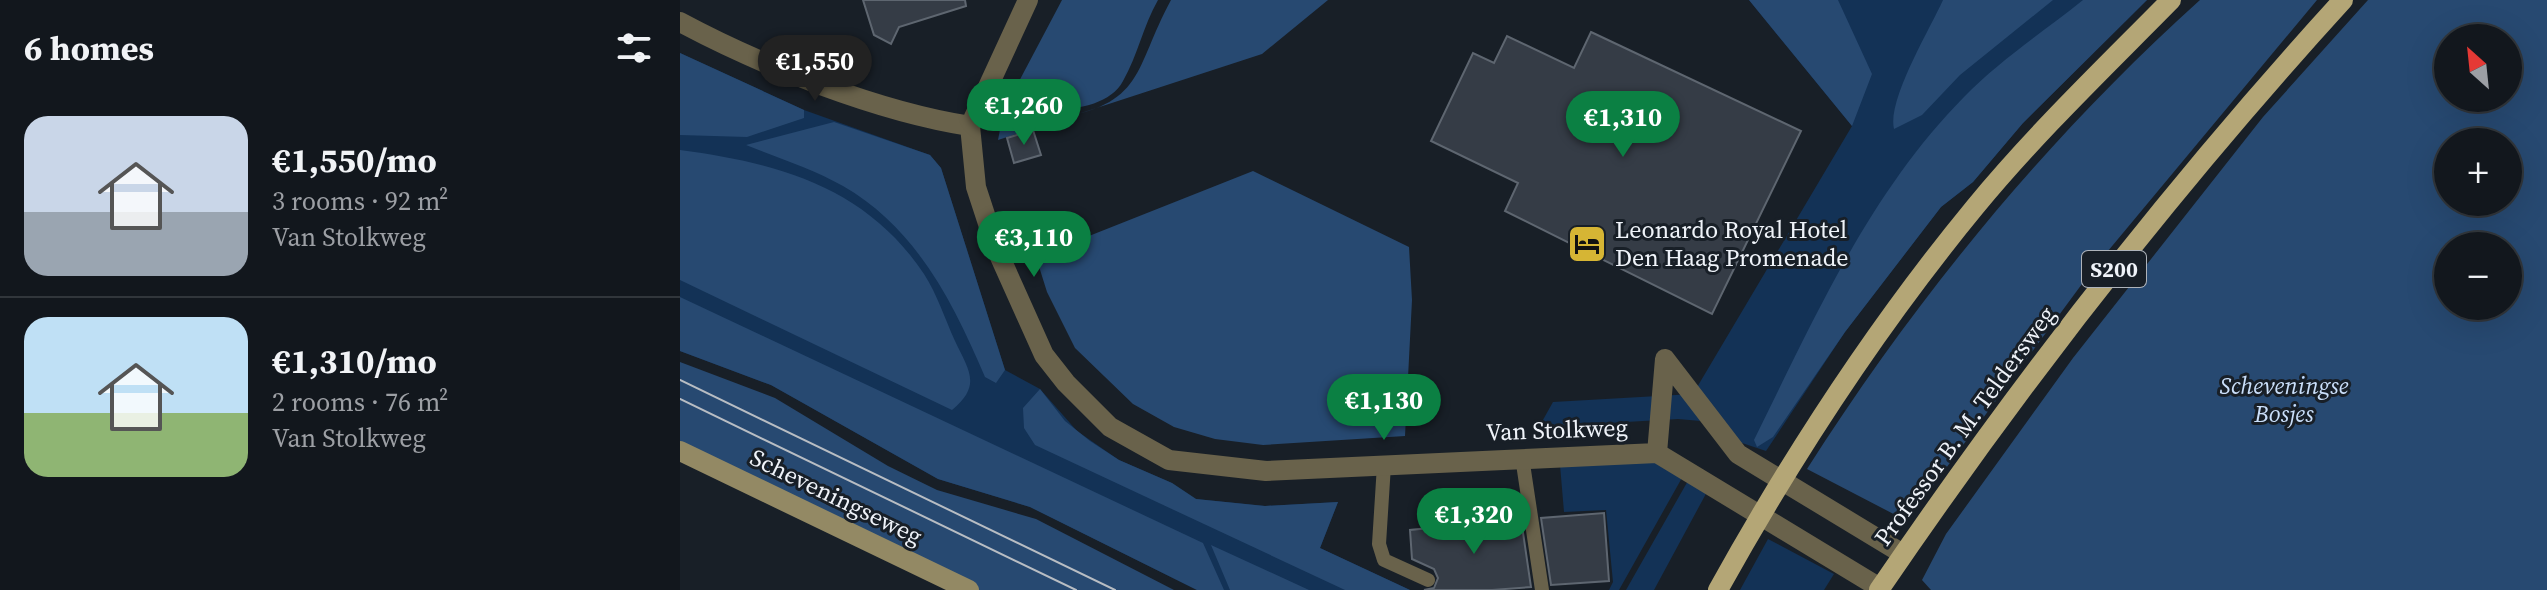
<!DOCTYPE html>
<html lang="en">
<head>
<meta charset="utf-8">
<style>
	body { margin:0; font-family:"Source Serif 4",serif; background:#1b2026; color:#f1f3f6; height:100vh; display:flex; flex-direction:column; font-size:30px; white-space:nowrap }
	* { box-sizing:border-box; margin:0 }
	p { font-size:26px; color:#9c9fa4 }
	.icon { flex:none; width:44px; height:44px; fill:none; stroke:currentColor; stroke-width:2; stroke-linecap:round; stroke-linejoin:round }
	.map { position:relative; flex:1; overflow:hidden }
	.sheet { display:flex; flex-direction:column; background:#12171d; width:680px }
	.sheet>* { flex:none }
	.needle { width:52px; rotate:333deg }
	.tools { position:absolute; left:1754px; top:24px; display:grid; gap:16px }
	.tools a { display:grid; place-items:center; width:88px; height:88px; border-radius:50%; background:#12171d; box-shadow:0 8px 32px #0002,0 0 0 2px #31363b; font-size:40px }
	.price { position:absolute; translate:-50% -68px; padding:0 18px; border-radius:28px; background:#0b8043; color:#fff; font-size:26px; line-height:52px; filter:drop-shadow(0 2px 4px #0008) }
	.price::after { content:''; position:absolute; left:50%; top:48px; width:24px; height:18px; margin-left:-12px; background:inherit; clip-path:polygon(0 0,100% 0,50% 100%) }
	.price.current { background:#222; color:#fff }
	ul { padding:0; list-style:none }
	li { display:flex; align-items:center; gap:24px; height:200px; padding:0 24px }
	li+li { border-top:2px solid #31363b }
	li span { display:grid; place-items:center; flex:none; width:224px; height:160px; border-radius:24px; color:#555 }
	li>.icon { margin-inline-start:auto }
	span .icon { width:96px; height:96px; fill:#fffc; stroke-width:1 }
	li b { font-size:34px }
	h2 { display:flex; justify-content:space-between; align-items:center; height:96px; padding:0 24px; font-size:34px }
	main { display:flex; flex:1; min-height:0 }
	.map>svg:first-child { display:block }
	.green { fill:#133256 }
	.forest { fill:#274971; fill-rule:evenodd }
	.building { fill:#353c46; stroke:#5e6670; stroke-width:2 }
	.lines { fill:none; stroke-linecap:round; stroke-linejoin:round }
	.lane { stroke:#69624b; stroke-width:14 }
	.street { stroke:#69624b; stroke-width:20 }
	.secondary { stroke:#938964; stroke-width:20 }
	.primary { stroke:#b4a676; stroke-width:20 }
	.tram { stroke:#b8bdc3; stroke-width:2 }
	.labels { text-anchor:middle; stroke-width:6; stroke-linejoin:round; paint-order:stroke }
	.shield { fill:#181f27; stroke:#aeb3ba; stroke-width:2 }
	.shield-label { font-size:22px; font-weight:bold; fill:#eff3f9 }
	.poi-label { font-size:24px; fill:#eff3f9; stroke:#181f27; text-anchor:start }
	.park-label { font-size:24px; font-style:italic; fill:#cadffa; stroke:#181f27 }
	.street-label { font-size:24px; fill:#eff3f9; stroke:#181f27 }
</style>
</head>
<body>
<main>
<section class="sheet">
<h2>6 homes<svg class="icon" aria-label="filters" viewBox="0 0 24 24"><path d="M4 7h16M4 17h16"/><circle cx="9" cy="7" r="2"/><circle cx="15" cy="17" r="2"/></svg></h2>
<ul>
<li><span style="background:linear-gradient(#c9d6e8 60%,#9aa5b1 0)"><svg class="icon" aria-label="home" viewBox="0 0 24 24"><path d="M3 11l9-7 9 7M6 9v11h12V9"/></svg></span><div><b>€1,550/mo</b><p>3 rooms · 92 m²</p><p>Van Stolkweg</p></div></li>
<li><span style="background:linear-gradient(#bfe0f5 60%,#8fb573 0)"><svg class="icon" aria-label="home" viewBox="0 0 24 24"><path d="M3 11l9-7 9 7M6 9v11h12V9"/></svg></span><div><b>€1,310/mo</b><p>2 rooms · 76 m²</p><p>Van Stolkweg</p></div></li>
</ul>
</section>
<div class="map">
<svg width="1867" height="590" viewBox="0 0 1867 590">
	<rect width="100%" height="100%" fill="#181f27"/>
	<path class="green" d="M1069,0H1467L1343,123L1293,182L1261,207L1165,332L1086,451L1050,439L1032,422L998,419L859,427L873,402L1013,394L1172,126Z
		M0,53L124,110L250,155L261,168L325,370L360,389L397,431L439,460L492,483L516,499L585,506L658,502L640,548L730,590H517L350,507L258,479L91,385L0,351Z
		M975,462L1003,476L939,590H929L933,582L926,510L884,512L880,465Z
		M1009,479L1028,490L974,590H946Z
		M1088,539L1154,574L1144,590H1060Z"/>
	<path class="forest" d="M382,0H478C463,26 458,55 443,81C425,115 359,113 327,104Z
		M491,0H648L582,54L318,140L322,119C339,116 356,122 372,119C466,105 453,70 491,0Z
		M1069,0H1158L1192,74L1172,126Z
		M1263,0H1373L1280,75L1242,115L1214,129C1207,100 1250,29 1263,0Z
		M1403,0H1467L1343,123L1293,182L1261,207L1165,332L1093,437L1077,447L1074,440C1133,321 1189,193 1284,97C1319,61 1363,32 1403,0Z
		M1520,0H1637L1413,269L1227,521L1127,469C1238,295 1367,138 1520,0Z
		M1688,0H1867V590H1251L1242,580L1266,534L1393,358L1583,117ZM1768,38H1828V98H1768ZM1768,142H1828V202H1768ZM1768,246H1828V306H1768Z
		M0,53L124,110V118L67,137L0,135Z
		M154,122L250,155L261,168L325,370L316,383L305,377C273,302 236,228 163,186C133,169 99,158 66,145Z
		M0,150C98,163 186,187 244,274C257,294 265,319 275,341C289,371 302,385 272,410L0,280Z
		M573,171L729,247L732,300L725,436L583,445L535,439L494,427L453,404L395,348L367,292L356,257Z
		M0,297L523,543L544,590H517L350,507L258,479L91,385L0,351Z
		M0,362L95,398L208,466L257,490L356,519L494,590H298L0,445Z
		M360,389L385,421L410,441L439,460L492,483L516,499L585,506L658,502L640,548L730,590H665L355,445L344,428L343,408Z
		M531,545L629,590H550Z"/>
	<path class="building" d="M183,0H285L286,6L219,27L211,44L194,35Z
		M911,32L1121,131L1032,314L825,211L838,183L751,141L793,53L814,63L827,36L894,68Z
		M353,130L361,155L334,163L327,138Z
		M924,513L929,581L871,585L861,518Z
		M841,519L851,587L812,590H744L754,588L758,578L754,569L732,559L730,530Z"/>
	<g class="lines">
		<path class="lane" d="M842,457L862,590
			M704,465L699,544L704,560L748,580"/>
		<path class="street" d="M0,22C82,66 199,112 290,126
			M290,126L296,187L316,248L364,355L386,383L430,427L489,460L586,471L977,453L1200,588
			M290,126L348,0
			M977,453L985,359L1058,454L1223,554"/>
		<path class="secondary" d="M0,451L289,590"/>
		<path class="primary" d="M1038,590C1113,455 1197,326 1295,207C1355,134 1424,68 1491,0
			M1199,590C1340,383 1494,185 1663,0"/>
		<path class="tram" d="M0,380L435,590
			M0,399L396,590"/>
	</g>
	<defs>
		<g id="hotel-square" transform="scale(2)"><rect x="-9" y="-9" width="18" height="18" rx="4" fill="#d6b534" stroke="#181f27"/><path d="M-6-4.5h1.5V1H6V5H4.5V3h-9V5H-6ZM-4 0a1.8 1.8 0 1 1 3.6 0ZM.5 0V-2.5h3Q6-2.5 6 0Z" fill="#111"/></g>
	</defs>
	<g fill-rule="evenodd">
		<use href="#hotel-square" x="907" y="244"/>
	</g>
	<g class="labels">
		<rect class="shield" x="1402" y="251" width="64" height="36" rx="6"/>
		<g class="shield-label">
			<text x="1434" y="277">S200</text>
		</g>
		<g class="poi-label">
			<text x="935" y="238">Leonardo Royal Hotel<tspan x="935" dy="28">Den Haag Promenade</tspan></text>
		</g>
		<g class="park-label">
			<text x="1604" y="394">Scheveningse<tspan x="1604" dy="28">Bosjes</tspan></text>
		</g>
		<g class="street-label">
			<text transform="translate(1285 426) rotate(-54)" y="8">Professor B. M. Teldersweg</text>
			<text transform="translate(877 430) rotate(-2)" y="8">Van Stolkweg</text>
			<text transform="translate(156 497) rotate(26)" y="8">Scheveningseweg</text>
		</g>
	</g>
</svg>
<div class="tools">
<a><svg class="needle" viewBox="-14 -14 28 28"><path d="M0-13l5 13h-10z" fill="#e53935"/><path d="M0 13l5-13h-10z" fill="#9c9fa4"/></svg></a>
<a>+</a>
<a>−</a>
</div>
<b class="price current" style="left:135px;top:103px">€1,550</b>
<b class="price" style="left:344px;top:147px">€1,260</b>
<b class="price" style="left:943px;top:159px">€1,310</b>
<b class="price" style="left:354px;top:279px">€3,110</b>
<b class="price" style="left:704px;top:442px">€1,130</b>
<b class="price" style="left:794px;top:556px">€1,320</b>
</div>
</main>
</body>
</html>
